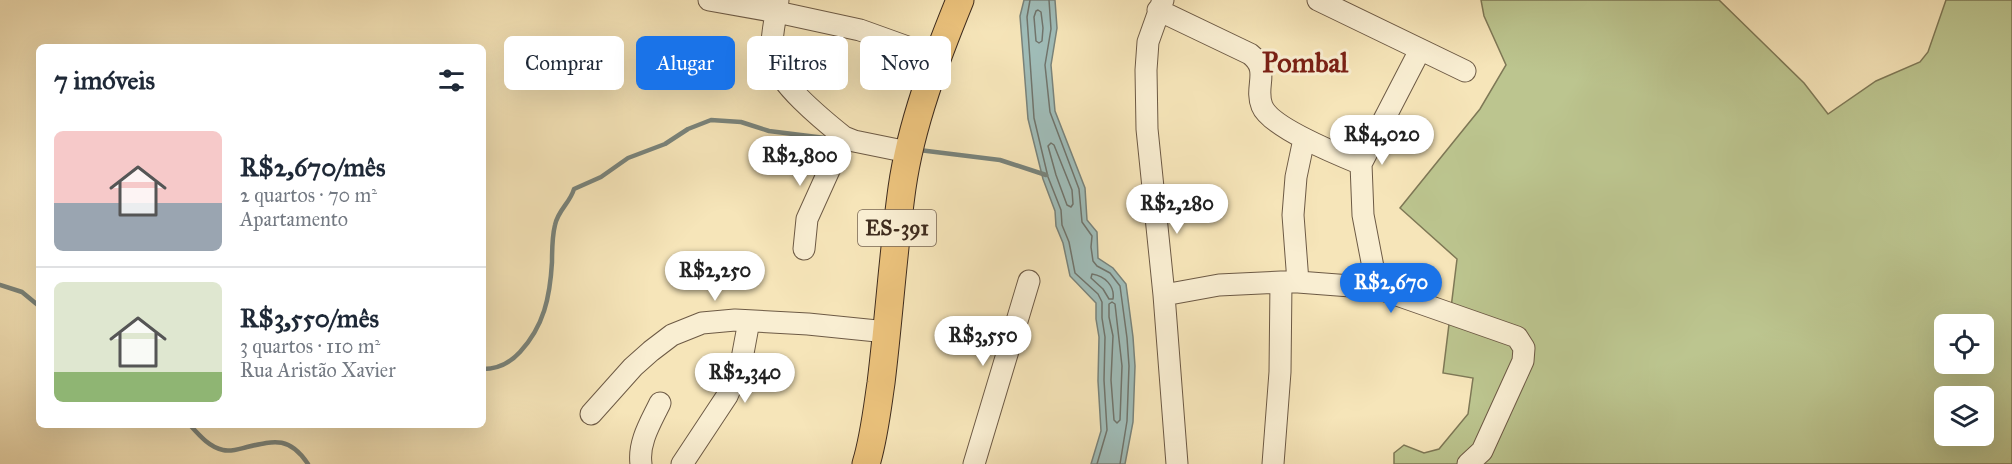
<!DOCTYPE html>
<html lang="pt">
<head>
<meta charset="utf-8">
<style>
	body { margin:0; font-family:"IM FELL Great Primer",serif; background:#f2f2f3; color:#1f2937; height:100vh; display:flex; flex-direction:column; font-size:22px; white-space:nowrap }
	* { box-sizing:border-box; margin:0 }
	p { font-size:20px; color:#747a83 }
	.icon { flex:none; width:33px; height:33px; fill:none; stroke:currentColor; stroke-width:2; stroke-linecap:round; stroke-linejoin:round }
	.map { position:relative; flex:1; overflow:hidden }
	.sheet { position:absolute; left:36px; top:44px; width:450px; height:384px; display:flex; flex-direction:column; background:#fff; border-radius:9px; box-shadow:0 6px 24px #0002 }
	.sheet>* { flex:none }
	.banner { position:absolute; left:504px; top:36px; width:570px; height:54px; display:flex; gap:12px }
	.tools { position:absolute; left:1934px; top:314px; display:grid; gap:12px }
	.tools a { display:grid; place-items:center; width:60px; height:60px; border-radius:9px; background:#fff; box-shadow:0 6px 24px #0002; font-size:30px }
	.price { position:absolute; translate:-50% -51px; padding:0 14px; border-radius:21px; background:#fff; color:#222; font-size:20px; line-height:39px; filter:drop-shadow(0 2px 3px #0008) }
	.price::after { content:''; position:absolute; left:50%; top:36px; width:18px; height:14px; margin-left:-9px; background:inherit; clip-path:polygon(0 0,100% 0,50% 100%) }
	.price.on { background:#1a73e8; color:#fff }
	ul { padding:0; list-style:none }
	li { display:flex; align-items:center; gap:18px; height:150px; padding:0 18px }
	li+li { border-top:2px solid #e0e1e3 }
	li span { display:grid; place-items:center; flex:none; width:168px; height:120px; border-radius:9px; color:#555 }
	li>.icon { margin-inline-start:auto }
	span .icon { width:72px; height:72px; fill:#fffc; stroke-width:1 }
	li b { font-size:26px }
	h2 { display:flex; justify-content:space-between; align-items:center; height:72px; padding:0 18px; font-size:26px }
	.chip { padding:0 21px; border-radius:9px; background:#fff; box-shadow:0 6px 24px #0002; font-size:21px; line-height:54px }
	.chip.on { background:#1a73e8; color:#fff }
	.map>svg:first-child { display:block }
	.green { fill:#bcc58f; stroke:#7e7856; stroke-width:1.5; fill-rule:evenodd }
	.water { fill:#a0bdb9; stroke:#79837b; stroke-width:1.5 }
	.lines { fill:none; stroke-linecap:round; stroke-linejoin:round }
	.shore { stroke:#70746c; stroke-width:1.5 }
	.stream { stroke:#79837b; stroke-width:4.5 }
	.minor-casing { stroke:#6d5a45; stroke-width:23 }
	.major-casing { stroke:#3f2c1e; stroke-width:29 }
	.minor { stroke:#f9eed2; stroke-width:21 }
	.major { stroke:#ebc27c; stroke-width:27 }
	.labels { text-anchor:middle; stroke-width:6; stroke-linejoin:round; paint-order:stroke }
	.shield { fill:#f9eed2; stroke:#776654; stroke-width:1.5 }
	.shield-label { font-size:21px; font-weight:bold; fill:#3f2c1e }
	.district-label { font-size:28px; font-weight:bold; fill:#7a1f14; stroke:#f9eed2 }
</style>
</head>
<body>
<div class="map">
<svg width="2012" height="464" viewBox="0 0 2012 464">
	<rect width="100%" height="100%" fill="#f6e5b9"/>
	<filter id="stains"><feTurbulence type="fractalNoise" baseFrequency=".00333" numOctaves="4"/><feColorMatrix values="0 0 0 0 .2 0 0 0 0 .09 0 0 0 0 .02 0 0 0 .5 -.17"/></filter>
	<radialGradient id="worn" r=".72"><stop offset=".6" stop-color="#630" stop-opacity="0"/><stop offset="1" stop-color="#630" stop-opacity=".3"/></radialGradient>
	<path class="green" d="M1481,0H1719L1804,83L1828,114L1876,81L1920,62L1928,52L1946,0H2012V464H1394V453L1404,445L1424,453L1439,449L1468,414L1473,378L1443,373L1457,259L1400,208L1480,109L1506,65L1484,16ZM1944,324H1983V363H1944ZM1944,396H1983V435H1944Z"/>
	<path class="water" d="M1024,0H1055L1057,28L1051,65L1055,111L1085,188L1087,220L1097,232L1098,258L1113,268L1126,284L1133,337L1135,366L1133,422L1125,464H1091L1101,431L1098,381L1099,337L1096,319V303L1070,276L1063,243L1056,226L1055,211L1043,179L1028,119L1020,16Z"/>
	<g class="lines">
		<path class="shore" d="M1030,0L1027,17L1034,118L1048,177L1061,210L1062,225L1069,242L1075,273L1098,294L1102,302V318L1105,337L1104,380L1107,430L1097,464
			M1049,0L1051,29L1045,65L1050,112L1079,189L1082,222L1092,236L1091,247L1093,261L1097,266L1110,273L1120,286L1127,338L1129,366L1127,421L1120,464
			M1038,10L1041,12L1043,28L1042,41L1039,43L1036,41L1034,17L1036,11Z
			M1051,143L1054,145L1072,190L1073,204L1071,207L1067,205L1056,175L1048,146Z
			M1092,274C1105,276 1115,286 1113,299H1109L1103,289L1091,278Z
			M1112,302L1115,304L1122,366L1120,420L1117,423L1114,420L1111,380L1113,336L1109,317V304Z"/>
		<path class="stream" d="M919,150L1000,160L1046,175
			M0,285L22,292L39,306
			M483,369C498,369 510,363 520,352C544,326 550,297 552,262C552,250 552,237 555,225C558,210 570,203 574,189L601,177L628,158L665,144L688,129L711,120L741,122L769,131L833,139
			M189,424C199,435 209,447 223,450C231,452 239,449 247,447C276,440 290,437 308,464"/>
		<g class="minor-casing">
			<path id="minor" d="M709,0L777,12L860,30L938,58
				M778,0C776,18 770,38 772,57C776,82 824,121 844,137L854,141L908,152
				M1163,0L1148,42L1146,70L1147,129L1164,295L1177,464
				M1318,0L1465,71
				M1158,10L1250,54C1271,70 1254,86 1262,106C1270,127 1339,155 1361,164
				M804,249L807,219L844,137
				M1298,282L1293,215L1296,177L1304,139
				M1377,288L1363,215L1361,164L1420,50
				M1164,295L1219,285L1281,282H1298L1377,288L1517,337L1524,348L1523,361L1482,451L1468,464
				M591,414L633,367L651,351L672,335L702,323L735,320L808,324L887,332
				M641,464C638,442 651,422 660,403
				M682,464L727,396L741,364L749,321
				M974,464L1029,281
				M1273,464L1280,372L1281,282"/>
		</g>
		<g class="major-casing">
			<path id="major" d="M866,464C874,438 877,410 881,383C889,318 893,253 902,188C911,124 936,59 960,0"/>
		</g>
		<use href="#minor" class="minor"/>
		<use href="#major" class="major"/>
	</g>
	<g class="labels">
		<rect class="shield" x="858" y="210" width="78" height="36" rx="4.5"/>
		<g class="shield-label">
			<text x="897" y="235">ES-391</text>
		</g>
		<g class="district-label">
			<text x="1305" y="72">Pombal</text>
		</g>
	</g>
	<rect width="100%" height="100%" filter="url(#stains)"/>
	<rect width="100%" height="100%" fill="url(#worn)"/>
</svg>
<div class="tools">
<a><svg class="icon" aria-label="locate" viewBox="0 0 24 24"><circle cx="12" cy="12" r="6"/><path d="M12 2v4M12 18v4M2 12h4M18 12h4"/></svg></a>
<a><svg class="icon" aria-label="layers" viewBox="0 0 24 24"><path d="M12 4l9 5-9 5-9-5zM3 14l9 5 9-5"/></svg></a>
</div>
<b class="price" style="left:1382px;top:166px">R$4,020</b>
<b class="price" style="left:800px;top:187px">R$2,800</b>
<b class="price" style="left:1177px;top:235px">R$2,280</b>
<b class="price" style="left:715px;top:302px">R$2,250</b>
<b class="price on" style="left:1391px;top:314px">R$2,670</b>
<b class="price" style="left:983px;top:367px">R$3,550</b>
<b class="price" style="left:745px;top:404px">R$2,340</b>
<div class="banner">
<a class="chip">Comprar</a>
<a class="chip on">Alugar</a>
<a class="chip">Filtros</a>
<a class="chip">Novo</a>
</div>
<section class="sheet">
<h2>7 imóveis<svg class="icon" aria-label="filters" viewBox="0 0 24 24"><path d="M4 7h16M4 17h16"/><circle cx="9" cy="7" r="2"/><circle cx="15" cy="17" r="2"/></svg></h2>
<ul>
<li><span style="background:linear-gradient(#f6c9c9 60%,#9aa5b1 0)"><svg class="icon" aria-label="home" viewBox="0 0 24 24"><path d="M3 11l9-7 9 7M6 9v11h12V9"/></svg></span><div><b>R$2,670/mês</b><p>2 quartos · 70 m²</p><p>Apartamento</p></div></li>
<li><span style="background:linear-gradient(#dfe7d0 75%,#8fb573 0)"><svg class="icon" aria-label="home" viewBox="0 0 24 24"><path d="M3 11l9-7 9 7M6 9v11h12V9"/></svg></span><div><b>R$3,550/mês</b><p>3 quartos · 110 m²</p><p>Rua Aristão Xavier</p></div></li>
</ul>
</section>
</div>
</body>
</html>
